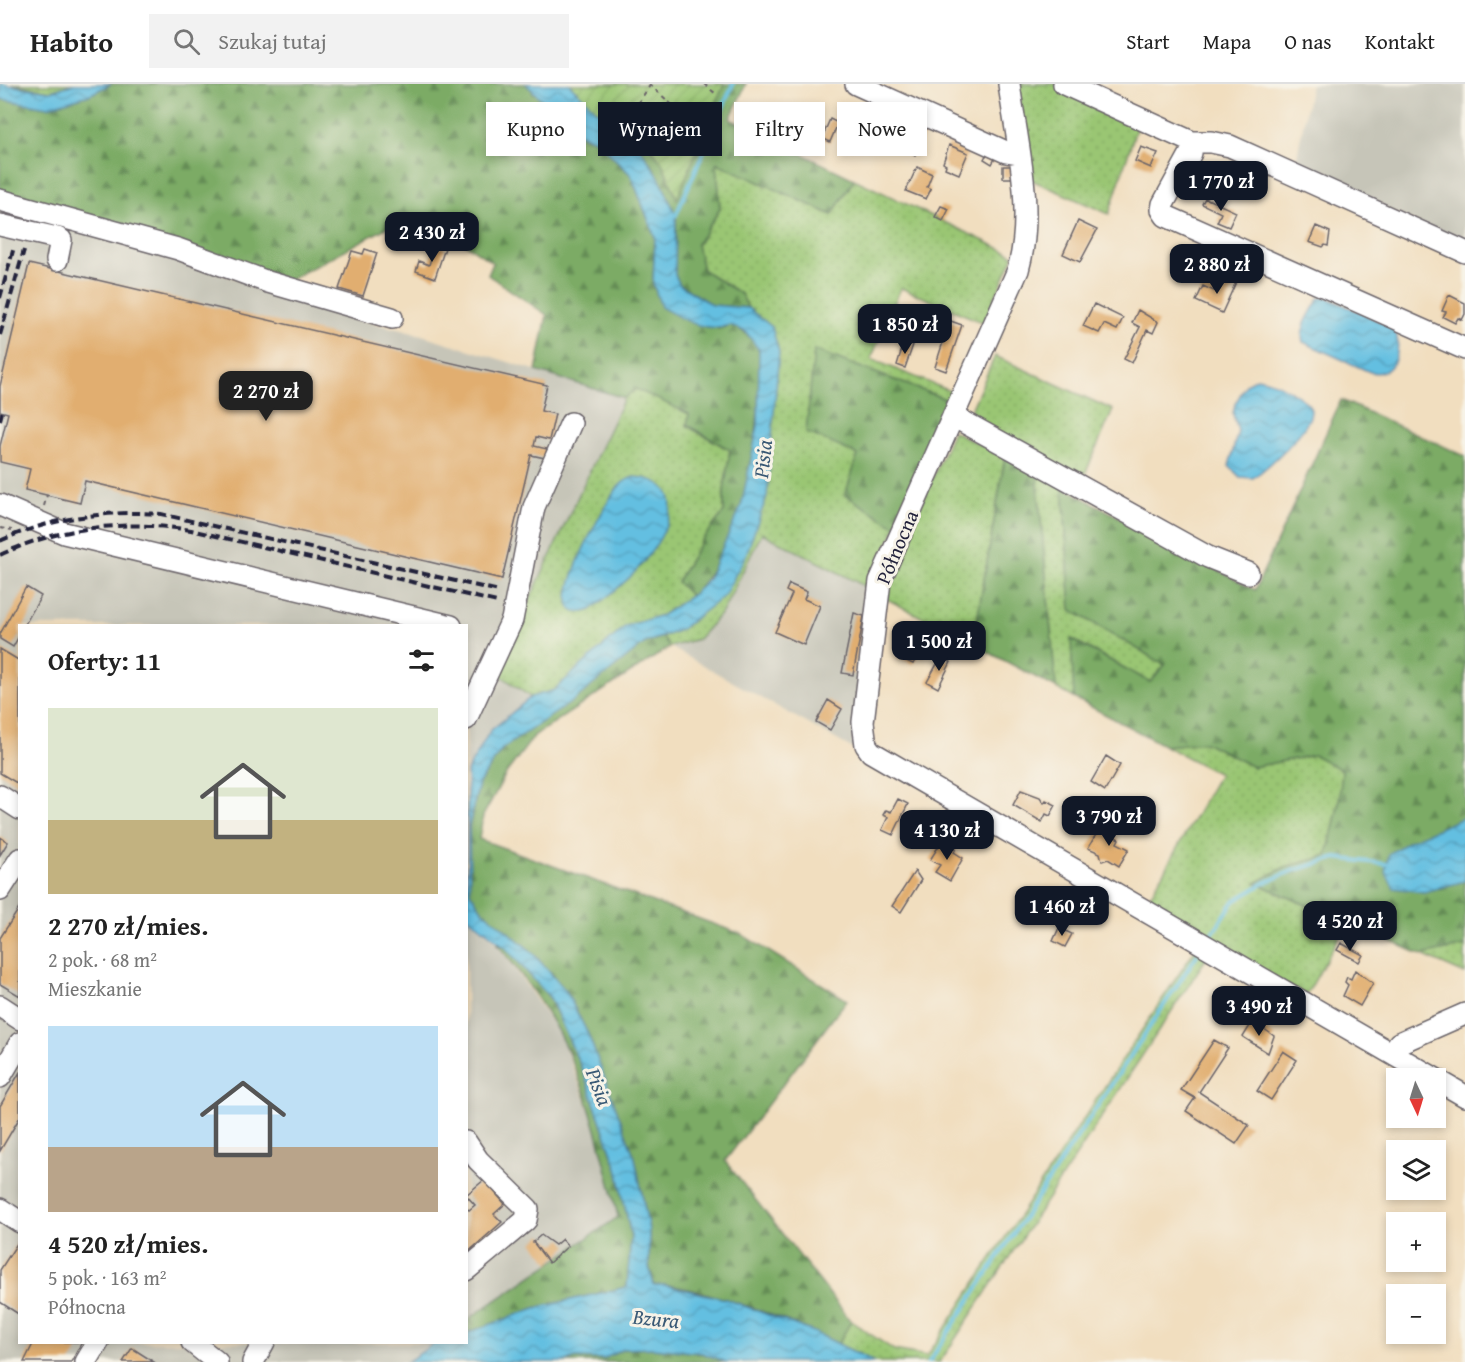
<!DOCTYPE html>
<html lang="pl">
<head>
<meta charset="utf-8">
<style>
	body { margin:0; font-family:"Gentium Book Plus",serif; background:#f2f2f2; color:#222; height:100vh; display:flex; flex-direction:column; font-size:22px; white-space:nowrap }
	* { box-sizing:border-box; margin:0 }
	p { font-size:20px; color:#767676 }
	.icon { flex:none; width:33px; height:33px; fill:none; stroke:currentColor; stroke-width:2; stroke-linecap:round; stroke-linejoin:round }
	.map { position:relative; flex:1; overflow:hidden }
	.drawer { position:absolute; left:18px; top:540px; width:450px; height:720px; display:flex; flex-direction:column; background:#fff; border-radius:0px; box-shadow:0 3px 9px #0003 }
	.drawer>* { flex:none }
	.banner { position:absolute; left:486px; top:18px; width:570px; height:54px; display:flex; gap:12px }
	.needle { width:39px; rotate:176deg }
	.buttons { position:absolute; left:1386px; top:984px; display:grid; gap:12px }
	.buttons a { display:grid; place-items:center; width:60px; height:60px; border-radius:0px; background:#fff; box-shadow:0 3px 9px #0003; font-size:30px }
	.price { position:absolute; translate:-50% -51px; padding:0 14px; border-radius:12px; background:#111827; color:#fff; font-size:20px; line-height:39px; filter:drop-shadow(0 2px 3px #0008) }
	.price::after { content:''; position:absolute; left:50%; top:36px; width:18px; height:14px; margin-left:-9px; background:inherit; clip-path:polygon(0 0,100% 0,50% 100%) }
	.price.current { background:#222; color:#fff }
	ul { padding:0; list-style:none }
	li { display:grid; align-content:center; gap:12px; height:318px; padding:0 30px }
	li span { display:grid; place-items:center; height:186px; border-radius:0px; color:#555 }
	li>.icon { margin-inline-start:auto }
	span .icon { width:108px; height:108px; fill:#fffc; stroke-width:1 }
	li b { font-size:26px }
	h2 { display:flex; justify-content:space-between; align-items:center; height:72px; padding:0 30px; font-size:26px }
	.tag { padding:0 21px; border-radius:0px; background:#fff; box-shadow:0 3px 9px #0003; font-size:21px; line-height:54px }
	.tag.current { background:#111827; color:#fff }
	header { display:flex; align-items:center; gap:36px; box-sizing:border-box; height:84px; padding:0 30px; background:#fff; border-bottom:2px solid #e0e0e0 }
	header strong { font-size:28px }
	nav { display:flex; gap:33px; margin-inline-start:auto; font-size:21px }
	.search { width:420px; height:54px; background:#f2f2f2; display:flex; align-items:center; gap:15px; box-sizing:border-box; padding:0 21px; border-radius:0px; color:#767676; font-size:22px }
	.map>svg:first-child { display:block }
	.industrial { fill:#c6c5b8 }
	.grass { fill:url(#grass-dots); stroke:#5e7457; stroke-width:1.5 }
	.forest { fill:url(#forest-firs); stroke:#4e6650; stroke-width:1.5 }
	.garden { fill:url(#garden-furrows); stroke:#5e7457; stroke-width:1.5 }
	.water { fill:url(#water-waves); stroke:#43708e; stroke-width:1.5 }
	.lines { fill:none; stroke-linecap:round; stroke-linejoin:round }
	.stream { stroke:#64bfe1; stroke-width:4 }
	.building { fill:#e1ae6f }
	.minor-casing { stroke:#6a6469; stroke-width:24 }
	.path { stroke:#6a6469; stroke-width:2; stroke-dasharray:4.5 4.5; stroke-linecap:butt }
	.minor { stroke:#fff; stroke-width:21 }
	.rail { stroke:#22223b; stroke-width:4; stroke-dasharray:9 4.5; stroke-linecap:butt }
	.labels { text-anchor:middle; stroke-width:6; stroke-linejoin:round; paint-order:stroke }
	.street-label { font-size:20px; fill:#22223b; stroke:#f7f3e8 }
	.water-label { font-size:21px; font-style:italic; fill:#395975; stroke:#f7f3e8 }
</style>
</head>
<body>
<header>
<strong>Habito</strong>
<div class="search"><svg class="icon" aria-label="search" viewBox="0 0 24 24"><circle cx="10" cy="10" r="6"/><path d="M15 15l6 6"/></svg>Szukaj tutaj</div>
<nav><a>Start</a><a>Mapa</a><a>O nas</a><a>Kontakt</a></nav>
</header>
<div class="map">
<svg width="1465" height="1278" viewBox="0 0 1465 1278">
	<defs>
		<pattern id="grass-dots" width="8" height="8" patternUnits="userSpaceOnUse" patternTransform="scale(1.5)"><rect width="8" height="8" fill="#9ac673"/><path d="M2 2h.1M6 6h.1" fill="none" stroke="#84aa64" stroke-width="1.8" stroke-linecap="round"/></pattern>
		<pattern id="forest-firs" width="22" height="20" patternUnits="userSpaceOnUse" patternTransform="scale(1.5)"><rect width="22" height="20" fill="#7bab65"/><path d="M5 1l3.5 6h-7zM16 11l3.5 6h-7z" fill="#648b54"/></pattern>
		<pattern id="garden-furrows" width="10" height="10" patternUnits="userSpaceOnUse" patternTransform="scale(1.5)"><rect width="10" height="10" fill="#9ac673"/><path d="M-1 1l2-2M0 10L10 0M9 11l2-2" fill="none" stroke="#84aa64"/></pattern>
		<pattern id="water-waves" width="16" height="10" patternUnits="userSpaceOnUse" patternTransform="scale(1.5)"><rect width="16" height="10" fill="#64bfe1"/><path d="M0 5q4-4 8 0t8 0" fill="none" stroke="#529bb8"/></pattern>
	</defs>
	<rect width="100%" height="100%" fill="#f7f3e8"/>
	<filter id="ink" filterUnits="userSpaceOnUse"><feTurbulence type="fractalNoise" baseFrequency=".0167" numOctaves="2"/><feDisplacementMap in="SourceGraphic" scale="12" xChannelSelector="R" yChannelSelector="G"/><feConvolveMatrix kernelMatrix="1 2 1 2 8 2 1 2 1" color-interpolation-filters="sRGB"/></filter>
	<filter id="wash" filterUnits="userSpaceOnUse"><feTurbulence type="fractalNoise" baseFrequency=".008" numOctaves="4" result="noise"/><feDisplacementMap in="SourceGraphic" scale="24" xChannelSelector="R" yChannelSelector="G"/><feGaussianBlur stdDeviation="1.35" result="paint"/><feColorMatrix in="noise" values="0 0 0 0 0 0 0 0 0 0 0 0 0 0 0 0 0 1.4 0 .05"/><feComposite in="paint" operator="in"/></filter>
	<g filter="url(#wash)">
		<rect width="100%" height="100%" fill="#f1debf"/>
		<path class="industrial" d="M1311,0H1465V161L1295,83Z
			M0,128L125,155L287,213L361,236L422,251L624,314L497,587L531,613L490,647L467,687L466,542H20V1258L435,1259L407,1278H0Z
			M762,449L868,504L857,667L670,563L698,555L723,527Z
			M466,832L497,859L559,949L598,1048L618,1133L467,1236Z"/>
		<path class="grass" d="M12,0H74L50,7Z
			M1018,0H1054L1138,39L1109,130L1029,95Z
			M717,78L832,131L854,95L1014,171L984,239L901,204L871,275L955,309L951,317L814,266L858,371L896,443L868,504L762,449L723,527L698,555L670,563L662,553L680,546L724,511L779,268L771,243L748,224L741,210L703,186L697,161L720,125Z
			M995,272L1113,326L1083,395L967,335Z
			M636,304L690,330L687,342L730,366L724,406V428L702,456L677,498L691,512L662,531L626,542L554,607L533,615L496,588L624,314Z
			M953,347L1005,373L973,560L881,512Z
			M1037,391L1063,403L1071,525L1165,581L1150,598L1072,555L1074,614L1056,604Z
			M1205,658L1253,683L1314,671L1343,686L1339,718L1327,772L1285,783L1256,799L1347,839L1306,912L1145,821L1219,690L1165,662Z
			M1465,862V890L1422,871Z
			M1196,864L1208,872L940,1278H875L838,1260L851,1237L894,1266L927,1272Z"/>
		<path class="forest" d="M111,0H526L574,48L597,57L631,91L655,153L653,199L718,245L731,241C743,246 752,252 758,264C762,273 759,291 759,301C758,371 742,460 691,512L677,498L702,456L724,428V406L730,366L687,341L689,330L636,305L624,314L536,287L547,231L488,191L493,179L452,151L399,137L289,196L0,111V15L48,23L89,11Z
			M724,0H746L730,35L854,95L832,131L717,79L720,125L697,161L703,186L741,210L748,224L712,221L680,201L675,191L676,131L635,56L612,41L595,25L639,49L662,78L677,114Z
			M814,266L951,317L896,443L845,411L858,371L806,348Z
			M1341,316L1465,372V862L1422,871L1256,799L1285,783L1327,772L1339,718L1342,686L1314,671L1253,683L1205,658L1165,662L1074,614L1071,555L1150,598L1165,581L1071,526L1063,403L1255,506Z
			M1005,373L1037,391L1056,604L973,560Z
			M662,553L670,563L535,651L507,688L483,732L479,755L741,850L847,916L725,1077L851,1237L838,1260C800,1240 695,1199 654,1201L649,1183V1146L635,1074L588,950L566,907L531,867L483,827L469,808L468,785L469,742L479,699L502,665L645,559Z
			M497,859L506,863L550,914L583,987L617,1084L631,1152L627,1203L535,1224L467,1249V1236L618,1133C603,1070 589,1007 559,950C542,917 519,888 497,859Z
			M653,1264L702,1269L726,1278H563L576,1274L604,1275L623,1265Z"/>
		<path class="garden" d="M569,0H724L677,115L662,78L639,49L594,25Z"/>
		<path class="water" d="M0,0L50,7L74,0H111L89,11L48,23L0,15Z
			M526,0H569L612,41L635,56L659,93L676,131L675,191L680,201L712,221L748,224L772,243L779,268L767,412L746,471L724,512L680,546L645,559L573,617L502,665L479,699L469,742L470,808L483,827L531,867L566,907L588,950L635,1074L649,1146V1183L654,1201H664L726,1215L814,1248L875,1278H726L702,1269L653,1264L623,1265L604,1275L576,1274L563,1278H407L435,1259L466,1258L467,1249L535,1224L627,1203L631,1152L617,1084L583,987L550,914L506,864L467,832V687L490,647L531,613L554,606L626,542L662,531L691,512L708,495L741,423L758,341L759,266L746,248L731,241C703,249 685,236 661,223L653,199L655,153L631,91L597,57L574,48Z
			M1326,213L1394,244C1403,263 1396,294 1370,288L1303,258C1299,243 1312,227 1319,214Z
			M1257,294C1270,296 1281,301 1292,308C1298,313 1311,318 1311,327C1311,345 1267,384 1253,394L1240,393L1229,382L1238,347L1233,330L1235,320L1247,299Z
			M634,393C701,398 661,461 634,489C621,503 605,514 591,526C532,548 604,423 613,410C618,402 625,395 634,393Z
			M1465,733V797L1424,808L1394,804L1385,787L1389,770L1409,757Z"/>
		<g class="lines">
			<path class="stream" d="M673,132L676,131L733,0
				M1210,853L1234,817L1266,798L1292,787L1336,774L1386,780
				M929,1278L1197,871"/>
		</g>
		<g id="blocks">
			<path class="building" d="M830,35L838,39L830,58L822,54Z
				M886,37L900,43L901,40L924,50L915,71L892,60L890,65L876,59Z
				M949,61L968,69L959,90L945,84L946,81L943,79Z
				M1141,63L1158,69L1151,84L1135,77Z
				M989,66L997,71L992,80L984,75Z
				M1003,82H1011L1012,94H1003Z
				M917,83L932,90L927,103L931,105L926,115L906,107Z
				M1216,85L1236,92L1229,110L1226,109L1223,114L1210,109L1212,103L1206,101Z
				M1205,114L1236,128L1229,143L1217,138L1221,129L1202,120Z
				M941,122L949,125L943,137L935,133Z
				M1078,137L1097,146L1080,178L1063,170Z
				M1316,142L1330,148L1328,162L1325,161L1323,163L1309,158Z
				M435,161L445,164L435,194L416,187L419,177L429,181Z
				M365,165L377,169L363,212L339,205L352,167L363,170Z
				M29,180L547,301L541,327L555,330L549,356L536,353L534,362L547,365L545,374L531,371L502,495L85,397L80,419L25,406L30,385L0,378V362L8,329L0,327V302Z
				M1226,194L1236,198L1222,229L1196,217L1203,202L1214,207L1219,196L1224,198Z
				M1449,211L1465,219V230L1462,236L1458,234L1455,239L1443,233L1446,228L1442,227Z
				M1094,220L1123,234L1117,246L1104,240L1099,249L1083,242Z
				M1138,226L1158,238L1153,249L1147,246L1132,279L1124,275L1140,243L1132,239Z
				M945,235L962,241L946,287L935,283L945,252L940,250Z
				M904,258L913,261L905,284L897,281Z
				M789,500L807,508L804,515L820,522L804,561L775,548L792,510L786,507Z
				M26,503L41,512L24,542H20V550L13,563L0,555V550Z
				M854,529L864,532L853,591L842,589Z
				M908,556L922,564L920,568L924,570L922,573L918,571L913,580L898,573Z
				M0,565L20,577V701L0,689Z
				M941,573L951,578L938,604L927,598Z
				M828,616L842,625L830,646L816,638Z
				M1106,672L1120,681L1105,707L1091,698Z
				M1021,706L1040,713L1044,719L1046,716L1056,721L1050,732L1046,730L1042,738L1013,721Z
				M898,715L908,720L893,751L882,746L888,733L883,731L886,726L891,728Z
				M1100,744L1119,755L1117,759L1129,765L1119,782L1108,775L1102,777L1100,769L1088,764Z
				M0,753L8,758L0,771Z
				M940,760L948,765L951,761L956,764L954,768L963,774L950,797L935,788L940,781L930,776Z
				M915,787L921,796L901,828L892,822Z
				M20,823V912L0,900V854Z
				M1059,844L1072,850L1065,863L1053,857Z
				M1341,859L1363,871L1359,878L1337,866Z
				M1355,886L1373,899L1360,922L1343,912L1348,901L1345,898L1347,893L1351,895Z
				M1253,937L1274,952L1268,969L1243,953Z
				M1214,956L1228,964L1199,1008L1249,1041L1236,1060L1186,1027L1195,1014L1181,1006Z
				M1283,967L1297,976L1271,1016L1257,1007Z
				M20,988V1033L0,1067V1022Z
				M484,1096L505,1120L494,1130L502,1138L466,1170V1124L469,1126L475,1121L466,1111Z
				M541,1151L555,1161L562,1155L568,1162L549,1179L533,1158Z
				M18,1158L20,1159V1231L0,1218V1186Z
				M34,1258H82L71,1278H24Z
				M132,1264L154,1278H123Z"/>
		</g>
	</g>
	<g filter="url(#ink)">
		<use href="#blocks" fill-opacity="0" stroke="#6a6469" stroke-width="1.5"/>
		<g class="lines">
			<g class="minor-casing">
				<path id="minor" d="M856,0L1006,68L1018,70
					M1009,0C1017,60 1035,127 1018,186L880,497L863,638L866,661L871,668L1465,1012
					M1064,0L1192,58
					M1192,58L1191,69L1163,120L1162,126L1166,132L1465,265
					M1192,58H1211L1230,62L1465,168
					M0,116L178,165L268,198L392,234
					M0,141L57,154L61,156L57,176
					M953,332L1208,473L1248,489
					M0,421L64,449L451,542
					M466,635L512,536L534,423L571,339
					M0,712L20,725
					M0,806L20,775
					M0,922L20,935
					M1393,969L1399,959L1465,930
					M0,993L20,959
					M466,1058L478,1076L528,1125L526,1136L466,1186
					M0,1125L20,1138
					M192,1258L217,1278
					M86,1278L98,1258
					M253,1278L264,1258"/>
			</g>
			<path class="path" d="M649,0L701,47
				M704,0L716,10
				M628,34L651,0
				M44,422L47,411
				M0,444L12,446"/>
			<use href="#minor" class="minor"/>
			<path class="rail" d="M0,214L14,163
				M0,251L24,166
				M0,336L2,328
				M0,457C51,434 105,426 161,430L499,507
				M0,471C61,442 125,436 191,446L497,518"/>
		</g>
	</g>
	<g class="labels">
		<g class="street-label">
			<text transform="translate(897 463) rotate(-67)" y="7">Północna</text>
		</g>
		<g class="water-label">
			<text transform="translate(763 375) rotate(-84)" y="7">Pisia</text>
			<text transform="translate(599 1003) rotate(69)" y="7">Pisia</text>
			<text transform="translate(656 1235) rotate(6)" y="7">Bzura</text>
		</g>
	</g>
</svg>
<div class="buttons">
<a><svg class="needle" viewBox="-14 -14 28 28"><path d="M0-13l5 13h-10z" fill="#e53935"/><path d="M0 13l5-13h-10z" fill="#767676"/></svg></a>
<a><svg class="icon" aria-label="layers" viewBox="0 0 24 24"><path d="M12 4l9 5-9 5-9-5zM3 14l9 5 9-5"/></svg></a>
<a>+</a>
<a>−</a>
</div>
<b class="price" style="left:1221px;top:128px">1 770 zł</b>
<b class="price" style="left:432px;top:179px">2 430 zł</b>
<b class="price" style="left:1217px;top:211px">2 880 zł</b>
<b class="price" style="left:905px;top:271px">1 850 zł</b>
<b class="price current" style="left:266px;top:338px">2 270 zł</b>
<b class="price" style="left:939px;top:588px">1 500 zł</b>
<b class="price" style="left:1109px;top:763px">3 790 zł</b>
<b class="price" style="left:947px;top:777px">4 130 zł</b>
<b class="price" style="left:1062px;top:853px">1 460 zł</b>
<b class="price" style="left:1350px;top:868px">4 520 zł</b>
<b class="price" style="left:1259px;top:953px">3 490 zł</b>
<div class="banner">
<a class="tag">Kupno</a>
<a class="tag current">Wynajem</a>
<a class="tag">Filtry</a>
<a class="tag">Nowe</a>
</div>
<section class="drawer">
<h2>Oferty: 11<svg class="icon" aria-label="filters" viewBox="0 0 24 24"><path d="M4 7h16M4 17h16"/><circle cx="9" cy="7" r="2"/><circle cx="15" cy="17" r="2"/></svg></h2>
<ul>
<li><span style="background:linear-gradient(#dfe7d0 60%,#c2b280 0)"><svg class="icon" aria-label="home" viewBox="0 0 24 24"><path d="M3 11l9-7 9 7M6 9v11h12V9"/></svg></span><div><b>2 270 zł/mies.</b><p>2 pok. · 68 m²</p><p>Mieszkanie</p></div></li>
<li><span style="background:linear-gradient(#bfe0f5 65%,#b9a48a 0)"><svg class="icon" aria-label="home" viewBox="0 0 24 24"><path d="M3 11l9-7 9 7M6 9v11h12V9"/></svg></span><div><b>4 520 zł/mies.</b><p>5 pok. · 163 m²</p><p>Północna</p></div></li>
</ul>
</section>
</div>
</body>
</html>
